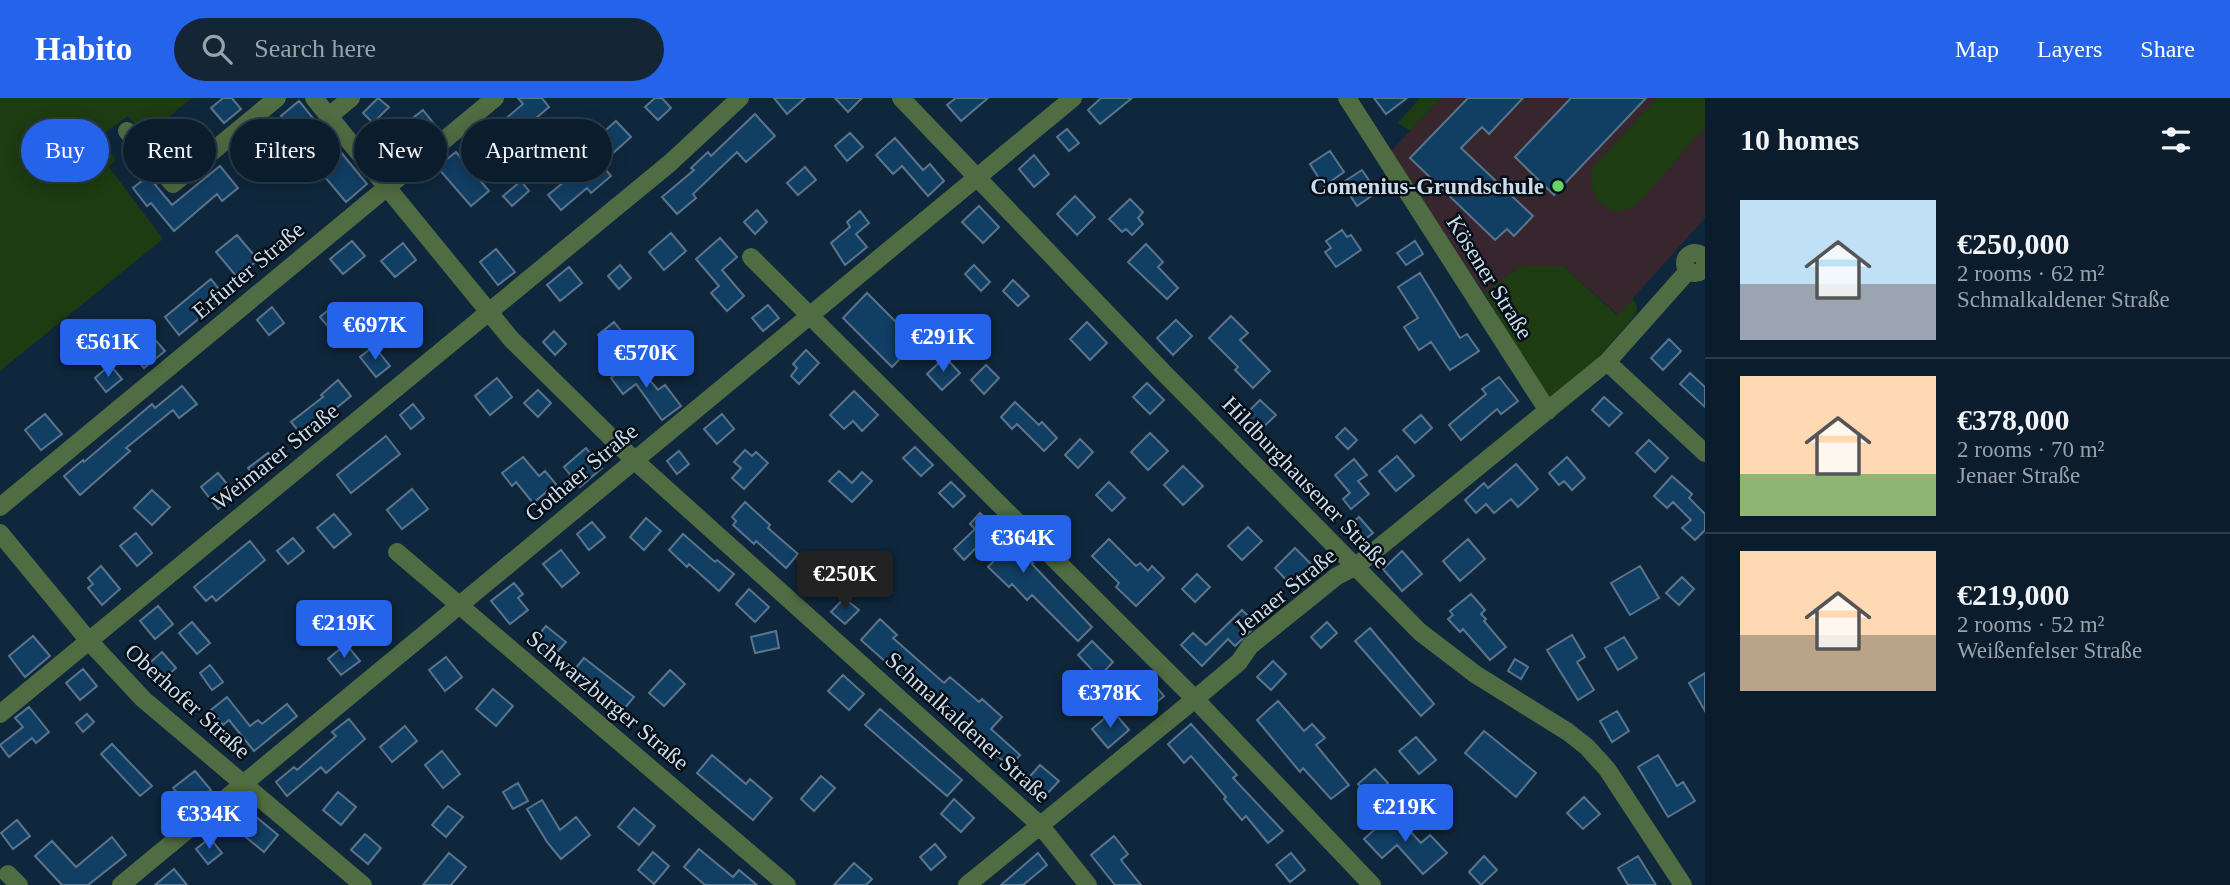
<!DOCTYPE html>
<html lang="en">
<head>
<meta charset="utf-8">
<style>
	body { margin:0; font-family:"Times New Roman",serif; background:#142635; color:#f1f3f6; height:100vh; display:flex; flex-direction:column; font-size:26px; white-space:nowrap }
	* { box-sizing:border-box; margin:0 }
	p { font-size:23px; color:#9aa2aa }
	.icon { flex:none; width:38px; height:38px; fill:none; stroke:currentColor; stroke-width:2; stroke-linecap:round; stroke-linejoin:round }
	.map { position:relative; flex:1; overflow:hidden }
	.side { display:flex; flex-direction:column; background:#0b1d2d; width:525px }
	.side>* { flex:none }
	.top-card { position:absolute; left:21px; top:21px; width:665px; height:63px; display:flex; gap:14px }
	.price { position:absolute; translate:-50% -60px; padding:0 16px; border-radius:7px; background:#2563eb; color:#fff; font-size:23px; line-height:46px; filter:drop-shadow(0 2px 4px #0008) }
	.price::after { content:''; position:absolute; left:50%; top:42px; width:21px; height:16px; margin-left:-10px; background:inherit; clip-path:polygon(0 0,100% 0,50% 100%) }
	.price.current { background:#222; color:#fff }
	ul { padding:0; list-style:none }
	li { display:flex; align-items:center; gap:21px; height:175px; padding:0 35px }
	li+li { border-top:2px solid #2b3b49 }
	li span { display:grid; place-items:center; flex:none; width:196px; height:140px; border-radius:0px; color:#555 }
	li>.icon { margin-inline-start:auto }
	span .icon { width:84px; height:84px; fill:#fffc; stroke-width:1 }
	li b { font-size:30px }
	h2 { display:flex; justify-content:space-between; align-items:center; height:84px; padding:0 35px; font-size:30px }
	.chip { padding:0 24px; border-radius:32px; background:#0b1d2d; box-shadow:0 4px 18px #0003,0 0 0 2px #2b3b49; font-size:24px; line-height:63px }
	.chip.current { background:#2563eb; color:#fff }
	header { display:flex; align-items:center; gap:42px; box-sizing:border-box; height:98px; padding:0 35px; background:#2563eb; color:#fff }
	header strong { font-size:33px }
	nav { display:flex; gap:38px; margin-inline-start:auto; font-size:24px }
	.search { width:490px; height:63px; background:#142635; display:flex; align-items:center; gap:18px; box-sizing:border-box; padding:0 24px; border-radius:38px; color:#9aa2aa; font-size:26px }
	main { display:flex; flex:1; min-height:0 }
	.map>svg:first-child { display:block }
	.education { fill:#38262f }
	.green { fill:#1d3c11 }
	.building { fill:#113e63; stroke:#5b748d; stroke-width:2 }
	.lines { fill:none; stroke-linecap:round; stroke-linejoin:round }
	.minor { stroke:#506c42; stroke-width:18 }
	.poi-dot { fill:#65d467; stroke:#060f18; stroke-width:2.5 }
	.labels { text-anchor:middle; stroke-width:5; stroke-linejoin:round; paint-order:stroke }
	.poi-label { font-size:23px; font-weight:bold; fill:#cddcea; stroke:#060f18; text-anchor:end }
	.street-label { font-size:23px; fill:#cddcea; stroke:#060f18 }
</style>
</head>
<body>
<header>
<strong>Habito</strong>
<div class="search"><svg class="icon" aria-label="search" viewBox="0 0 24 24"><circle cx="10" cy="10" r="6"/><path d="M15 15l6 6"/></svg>Search here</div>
<nav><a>Map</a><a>Layers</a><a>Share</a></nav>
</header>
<main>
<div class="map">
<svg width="1705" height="787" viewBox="0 0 1705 787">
	<rect width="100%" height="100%" fill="#0f273c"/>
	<path class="education" d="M1441,0H1705V120L1618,217L1563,168H1521L1484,195L1389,55Z"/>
	<path class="green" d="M0,0H192L145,38L128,18L99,39L116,62L109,69L163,141L0,273Z
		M1420,0H1441L1410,33L1398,25Z
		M1657,0H1705V29C1689,47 1673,65 1658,83C1651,90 1644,101 1636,107C1613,124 1586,101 1593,76L1590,73Z
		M1521,168H1563L1617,217L1633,200L1637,209L1636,215L1628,226L1591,267L1548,301L1484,195Z"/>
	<path class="building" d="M223,0H232L241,11L224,25L211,10Z
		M378,0L389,9L373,25L363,15Z
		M518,0H542L549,9L522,32L525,35L505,52L490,34L523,6Z
		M655,0H662L671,10L658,22L645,9Z
		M774,0H805L787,16Z
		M835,0H862L848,14Z
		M956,0H988L961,23L947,7Z
		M1101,0H1132L1100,26L1088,12Z
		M1374,0H1407L1386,16Z
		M1468,0H1523L1489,36L1482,29L1461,50L1533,118L1514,138L1507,131L1495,142L1410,60Z
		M1571,0H1646L1554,97L1515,59Z
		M299,3L313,20L295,35L281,18Z
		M423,12L435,27L417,42L404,27Z
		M755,16L775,38L746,64L737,54L693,96L696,100L677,116L662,99L694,72L691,70L708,54L711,58Z
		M616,23L631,39L613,55L598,39Z
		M189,25L203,42L187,55L173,38Z
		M1067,31L1079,45L1069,53L1057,39Z
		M850,35L863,49L847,63L835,48Z
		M258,38L272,54L254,69L240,52Z
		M895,40L923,72L930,66L944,83L928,98L902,68L893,76L876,57Z
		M330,41L367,86L346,104L308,59Z
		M1330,53L1344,74L1324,88L1310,66Z
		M456,54L489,93L471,108L437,69Z
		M1034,57L1049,76L1034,89L1019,71Z
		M595,59L611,78L591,95L587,90L561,112L548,97Z
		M220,68L238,90L222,103L217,96L174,133L151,105L147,108L133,90L148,78L172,107Z
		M805,69L816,82L798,97L787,85Z
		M1362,72L1377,94L1357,108L1342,85Z
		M521,83L529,93L512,108L503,98Z
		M1075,98L1095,119L1077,137L1057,116Z
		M1130,101L1143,114L1138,120L1143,126L1132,137L1126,131L1122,134L1109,121Z
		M979,108L999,129L983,145L962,124Z
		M757,112L767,124L755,136L744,124Z
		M860,113L869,125L856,136L867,149L845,167L831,145L850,129L847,124Z
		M1342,132L1347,139L1351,137L1361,152L1336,169L1325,154L1331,150L1326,143Z
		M671,135L686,153L664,172L649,154Z
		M237,137L258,162L237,179L216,154Z
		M720,140L737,159L722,172L744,198L727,213L711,195L719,188L696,161Z
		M352,143L365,158L343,176L330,161Z
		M1415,143L1423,156L1406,167L1397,155Z
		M403,145L416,162L395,179L381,163Z
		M1146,146L1163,164L1158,169L1178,190L1167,201L1128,164Z
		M496,151L515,174L498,187L480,164Z
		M620,167L631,180L619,191L608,178Z
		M974,167L990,184L981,193L965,176Z
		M569,169L582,185L560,203L547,187Z
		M1420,175L1460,240L1467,236L1479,253L1450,272L1431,244L1419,252L1404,229L1418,220L1398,189Z
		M211,181L225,199L179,237L165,219Z
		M1013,182L1029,198L1018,208L1003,193Z
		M867,195L916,244L892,269L843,220Z
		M337,205L347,217L330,231L320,219Z
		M768,207L779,220L763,233L752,220Z
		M272,209L284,225L269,237L257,222Z
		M1231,218L1248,235L1240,242L1270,273L1253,290L1235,272L1238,269L1209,240Z
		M1176,222L1192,238L1173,257L1157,240Z
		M614,224L626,239L610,252L598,237Z
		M1087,224L1107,245L1090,262L1070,241Z
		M144,229L165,253L144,270L123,246Z
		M554,233L566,246L555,257L543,244Z
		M1669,241L1681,253L1663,272L1651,260Z
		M374,248L390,268L376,279L360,259Z
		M806,252L819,265L799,286L791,278L797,270L793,266Z
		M945,259L960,275L942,292L927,276Z
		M633,262L658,292L665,287L681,308L662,322L636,286L623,296L611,280Z
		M110,267L122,281L106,294L95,280Z
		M986,267L999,280L984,296L971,282Z
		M1690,275L1705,289V309L1680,286Z
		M1499,279L1518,303L1501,316L1497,311L1461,342L1449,327L1486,296L1482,291Z
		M497,280L512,299L490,317L475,298Z
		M338,282L351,298L318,325L322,331L307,343L291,324L323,299L321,297Z
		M1147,285L1164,302L1150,316L1133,299Z
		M182,288L197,306L179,320L173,312L126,350L130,353L80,397L64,378L83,362L84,364L152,306L155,310Z
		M538,292L551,305L538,319L524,305Z
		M854,293L878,317L862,333L853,323L844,331L830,317Z
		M1604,299L1622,315L1609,328L1592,312Z
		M1260,302L1276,317L1259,333L1244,318Z
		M1015,304L1039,327L1042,324L1057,340L1044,353L1017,326L1012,331L1001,319Z
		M413,306L424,320L411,331L400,317Z
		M45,316L62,336L41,352L25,332Z
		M722,316L734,331L717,346L704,331Z
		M1421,317L1432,330L1415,345L1403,332Z
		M1345,330L1357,342L1348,351L1336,339Z
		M1150,335L1168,353L1148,372L1131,354Z
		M386,338L400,356L351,395L337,377Z
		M1080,341L1093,354L1078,370L1065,357Z
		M1649,342L1668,360L1655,374L1636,355Z
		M915,349L933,367L921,378L903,360Z
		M586,350L602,370L580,389L564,369Z
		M745,352L752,358L756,354L768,365L744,391L732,380L741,370L734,364Z
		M679,353L689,366L677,376L667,363Z
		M268,355L277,366L258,382L248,370Z
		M1397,358L1414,378L1396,393L1379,373Z
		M523,359L539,378L545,373L556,386L533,405L516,384L512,388L502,375Z
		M1567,359L1585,380L1572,392L1564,383L1559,387L1549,375Z
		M1354,361L1367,377L1358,383L1369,396L1351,411L1343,401L1350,395L1335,377Z
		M1516,366L1538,391L1518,409L1511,401L1494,415L1486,406L1476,415L1465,402L1484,385L1488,390Z
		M1183,368L1203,388L1183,407L1164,387Z
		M839,373L852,385L862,374L872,383L852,404L829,383Z
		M218,375L236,397L218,411L201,389Z
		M1672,378L1692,396L1689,400L1705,416V432L1695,442L1682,430L1691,422L1673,404L1667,410L1654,398Z
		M951,384L965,398L953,409L939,395Z
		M1109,384L1125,400L1112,413L1096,397Z
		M412,391L428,411L402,431L387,412Z
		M152,392L170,409L152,427L134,410Z
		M745,404L770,427L768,430L798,456L786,470L756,443L754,446L733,427L736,423L732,419Z
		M980,415L1033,465L1032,466L1092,529L1078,543L1032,497L1027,502L1012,486L1009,489L988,469L1000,456L985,441L964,462L954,451L975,431L970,426Z
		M334,416L351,436L334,450L317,430Z
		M1359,419L1373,435L1357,448L1344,432Z
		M646,420L661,433L644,452L630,439Z
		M592,424L605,439L589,452L577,436Z
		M1248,429L1262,443L1242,462L1228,448Z
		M136,435L152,455L137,468L120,448Z
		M683,436L715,464L717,462L734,476L719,493L689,466L687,469L669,452Z
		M293,440L304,453L288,466L277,453Z
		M1109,441L1136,468L1140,465L1148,473L1152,468L1164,480L1136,508L1116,489L1119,485L1092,458Z
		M1468,441L1485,461L1460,483L1443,463Z
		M250,443L265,462L216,503L212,498L206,503L194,489Z
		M1295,450L1312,467L1291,487L1275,470Z
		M561,452L579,475L562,489L543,466Z
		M1402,453L1422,476L1402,493L1383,471Z
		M101,468L120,491L102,507L88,490L93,486L88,480Z
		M1640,468L1659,500L1630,517L1611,485Z
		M1197,476L1210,489L1195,504L1182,491Z
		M1682,479L1694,491L1679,507L1666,495Z
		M514,485L523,496L518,500L528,512L510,526L491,503Z
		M749,491L769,509L755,524L736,506Z
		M1471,496L1485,512L1481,516L1486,521L1484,523L1506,549L1490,562L1463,531L1460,534L1448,521L1453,517L1450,513Z
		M844,500L859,512L845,526L831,514Z
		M158,508L173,526L155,541L140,523Z
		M1242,512L1257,527L1235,548L1228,541L1202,568L1181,547L1193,535L1206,547Z
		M880,521L897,537L893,540L944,585L950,579L979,604L982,601L1002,619L991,631L1020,657L1010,669L952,619L950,621L861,542Z
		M192,524L210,545L197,556L179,535Z
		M1327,524L1337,535L1321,550L1311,539Z
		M546,528L566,544L550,562L531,546Z
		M1370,530L1434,606L1421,618L1355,543Z
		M776,533L779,550L755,555L751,539Z
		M1572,537L1585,559L1577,564L1594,592L1578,602L1547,552Z
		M33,538L50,558L25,579L9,558Z
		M1624,539L1637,560L1618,572L1605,550Z
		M1092,543L1113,564L1099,579L1078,557Z
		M346,546L360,563L341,577L328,561Z
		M162,554L176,570L158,586L144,570Z
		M446,559L462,579L445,593L429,572Z
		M584,560L634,599L619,617L570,577Z
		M1515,561L1528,569L1521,581L1508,573Z
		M1273,563L1286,576L1271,592L1257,579Z
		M210,567L223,584L212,592L200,575Z
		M83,571L97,588L80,602L66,585Z
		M670,572L685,586L664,608L649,595Z
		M1705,575V613L1689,585Z
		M843,577L864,596L849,612L828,593Z
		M1148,579L1164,598L1147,612L1131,594Z
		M493,591L513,608L496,628L476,611Z
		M227,599L250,628L258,622L262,626L287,606L297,618L254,653L229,622L223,627L211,612Z
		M1278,603L1304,633L1312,626L1325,640L1316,647L1349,687L1331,701L1303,670L1300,674L1257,622Z
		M29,609L49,634L36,645L32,640L9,659L0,647L23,629L15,620Z
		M880,611L962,682L947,698L865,627Z
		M1113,613L1129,632L1108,650L1092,631Z
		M1617,613L1629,633L1612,644L1600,623Z
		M87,616L94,624L83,634L76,625Z
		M349,621L365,641L326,675L321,669L287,698L276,684L294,669L297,672L336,638L332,634Z
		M1191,626L1237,677L1233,680L1283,733L1268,745L1246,718L1242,722L1224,701L1226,699L1191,658L1184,665L1168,646Z
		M405,628L417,643L392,664L380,649Z
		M1484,633L1536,675L1516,699L1465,655Z
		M1416,639L1436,662L1419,676L1399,653Z
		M112,646L152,688L140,698L101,656Z
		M442,653L460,676L443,690L425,667Z
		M712,657L746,686L750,681L772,700L753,722L697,675Z
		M1658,657L1677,688L1683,684L1695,703L1668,719L1638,669Z
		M1040,667L1059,683L1042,701L1024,685Z
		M1375,671L1388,685L1371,700L1358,686Z
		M195,673L211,692L189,709L173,690Z
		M821,678L835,690L814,713L801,701Z
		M518,685L528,703L513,711L503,694Z
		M338,694L356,709L341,727L323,712Z
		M1584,699L1600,716L1583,731L1567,715Z
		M954,701L974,720L961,734L941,716Z
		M542,702L560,732L576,719L590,737L561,761L547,744L527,711Z
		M448,708L463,719L446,739L432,727Z
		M634,710L655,728L639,747L618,729Z
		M250,714L278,737L264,754L236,731Z
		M1393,715L1421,745L1430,737L1447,755L1423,776L1397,747L1382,760L1364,741Z
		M17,722L30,738L13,751L1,735Z
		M365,736L381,750L368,766L351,752Z
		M1114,738L1128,756L1121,762L1141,787H1115L1091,757Z
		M112,739L126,757L88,787H62L35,758L52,743L76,769Z
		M210,740L222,755L208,766L196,751Z
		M935,746L946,759L931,772L920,759Z
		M699,751L733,779L739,772L757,787H705L684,769Z
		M653,754L669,768L654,786L638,772Z
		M449,755L466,769L451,787H423Z
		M1038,755L1047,767L1023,787H1001Z
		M1291,755L1305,772L1290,784L1276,767Z
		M1484,758L1497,772L1481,787L1469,774Z
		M1638,758L1656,787H1628L1618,770Z
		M854,765L872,781L866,787H834Z
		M174,771L187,787H155Z"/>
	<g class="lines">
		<path class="minor" d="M314,0L511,241L634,362L1040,727L1088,787
			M901,0L1164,275L1420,534L1475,576L1568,634L1587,649L1607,671L1683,787
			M1347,0L1548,313
			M329,18L351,0
			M127,33L173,86L277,0
			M1685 165a10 10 0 1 1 20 0a10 10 0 1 1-20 0Z
			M751,159L1195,601L1372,787
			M1607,264L1705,355
			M0,409L495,0
			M0,435L89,543L143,601L363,787
			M397,454L787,787
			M0,616L670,65L740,0
			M8,776L19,787
			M121,787L1073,0
			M967,787L1195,601L1239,564L1250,548L1337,478L1355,469L1607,264L1688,173"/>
	</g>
	<circle class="poi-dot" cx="1558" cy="88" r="7"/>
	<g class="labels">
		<g class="poi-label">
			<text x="1544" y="96">Comenius-Grundschule</text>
		</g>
		<g class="street-label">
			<text transform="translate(248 172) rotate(-40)" y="8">Erfurter Straße</text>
			<text transform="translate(1490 179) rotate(58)" y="8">Kösener Straße</text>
			<text transform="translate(275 358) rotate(-39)" y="8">Weimarer Straße</text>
			<text transform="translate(581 374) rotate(-40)" y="8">Gothaer Straße</text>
			<text transform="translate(1306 384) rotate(46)" y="8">Hildburghausener Straße</text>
			<text transform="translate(1285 493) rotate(-39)" y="8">Jenaer Straße</text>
			<text transform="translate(608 602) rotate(40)" y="8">Schwarzburger Straße</text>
			<text transform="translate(188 603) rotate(42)" y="8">Oberhofer Straße</text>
			<text transform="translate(968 629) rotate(42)" y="8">Schmalkaldener Straße</text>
		</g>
	</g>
</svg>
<b class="price" style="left:375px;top:264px">€697K</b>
<b class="price" style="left:943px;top:276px">€291K</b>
<b class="price" style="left:108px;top:281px">€561K</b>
<b class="price" style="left:646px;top:292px">€570K</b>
<b class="price" style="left:1023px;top:477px">€364K</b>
<b class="price current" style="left:845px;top:513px">€250K</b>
<b class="price" style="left:344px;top:562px">€219K</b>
<b class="price" style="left:1110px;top:632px">€378K</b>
<b class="price" style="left:1405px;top:746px">€219K</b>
<b class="price" style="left:209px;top:753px">€334K</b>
<div class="top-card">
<a class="chip current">Buy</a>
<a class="chip">Rent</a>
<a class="chip">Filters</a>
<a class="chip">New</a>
<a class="chip">Apartment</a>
</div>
</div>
<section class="side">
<h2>10 homes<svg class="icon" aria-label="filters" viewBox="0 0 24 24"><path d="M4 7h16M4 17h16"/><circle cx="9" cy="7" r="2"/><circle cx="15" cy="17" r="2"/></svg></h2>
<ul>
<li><span style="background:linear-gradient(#bfe0f5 60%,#9aa5b1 0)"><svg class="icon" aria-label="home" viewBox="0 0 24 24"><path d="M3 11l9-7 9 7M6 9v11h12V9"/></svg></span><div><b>€250,000</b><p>2 rooms · 62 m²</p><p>Schmalkaldener Straße</p></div></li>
<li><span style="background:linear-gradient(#ffd9b3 70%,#8fb573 0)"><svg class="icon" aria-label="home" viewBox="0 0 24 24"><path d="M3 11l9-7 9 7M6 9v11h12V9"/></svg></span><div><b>€378,000</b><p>2 rooms · 70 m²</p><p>Jenaer Straße</p></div></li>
<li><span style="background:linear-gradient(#ffd9b3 60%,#b9a48a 0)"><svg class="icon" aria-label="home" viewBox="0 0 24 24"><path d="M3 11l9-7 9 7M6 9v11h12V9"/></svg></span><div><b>€219,000</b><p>2 rooms · 52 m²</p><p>Weißenfelser Straße</p></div></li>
</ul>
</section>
</main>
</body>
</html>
